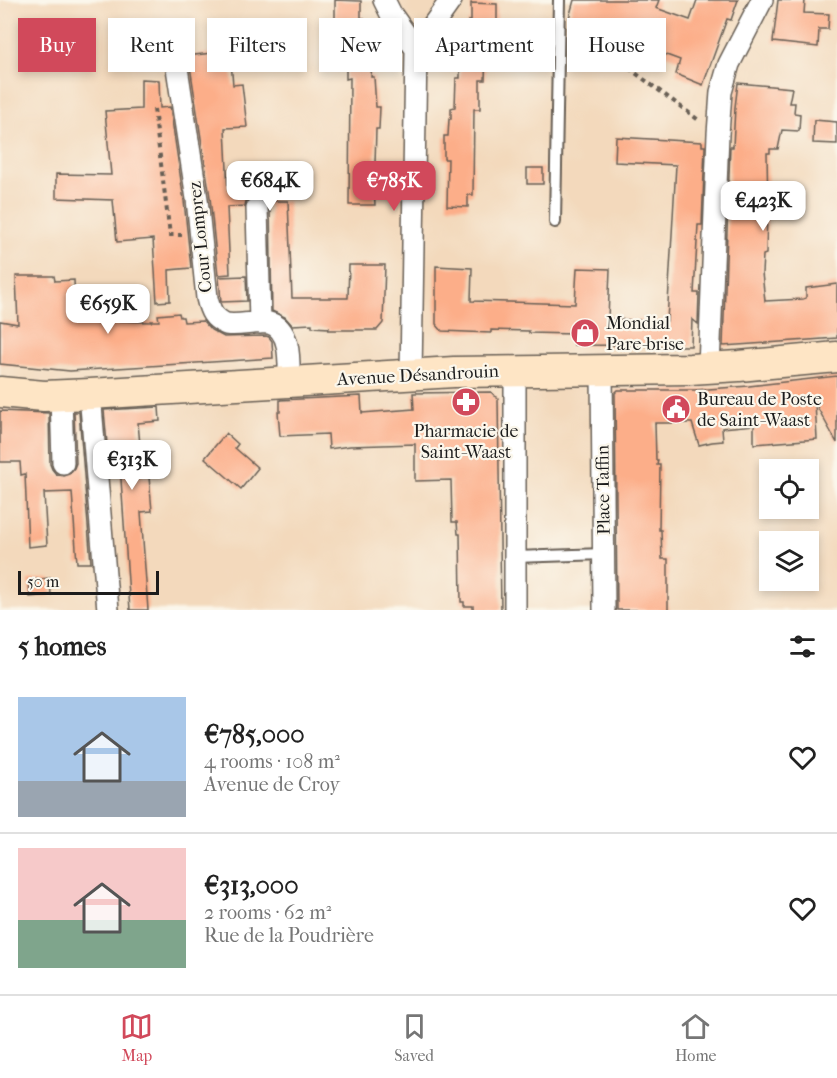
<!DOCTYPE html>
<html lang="en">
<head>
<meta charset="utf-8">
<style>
	body { margin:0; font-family:"IM FELL French Canon",serif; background:#f6f6f6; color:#222; height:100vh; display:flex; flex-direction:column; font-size:22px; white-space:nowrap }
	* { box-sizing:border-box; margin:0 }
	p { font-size:20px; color:#767676 }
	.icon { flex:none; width:33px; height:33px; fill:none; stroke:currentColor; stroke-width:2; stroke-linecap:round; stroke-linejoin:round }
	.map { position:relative; height:610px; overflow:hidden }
	.sheet { display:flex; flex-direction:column; background:#fff; flex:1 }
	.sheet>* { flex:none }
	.hud { position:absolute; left:18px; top:18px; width:801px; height:54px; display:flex; gap:12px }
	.fabs { position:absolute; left:759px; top:459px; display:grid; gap:12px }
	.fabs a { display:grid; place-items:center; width:60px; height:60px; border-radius:0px; background:#fff; box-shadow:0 3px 9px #0003; font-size:30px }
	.scale { position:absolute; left:18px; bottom:15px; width:141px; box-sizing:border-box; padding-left:6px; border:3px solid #1c1c1c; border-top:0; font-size:16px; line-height:21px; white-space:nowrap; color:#1c1c1c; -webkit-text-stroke:4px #fbf7ec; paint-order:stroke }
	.price { position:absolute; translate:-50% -51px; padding:0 14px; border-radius:12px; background:#fff; color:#222; font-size:20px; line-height:39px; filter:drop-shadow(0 2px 3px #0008) }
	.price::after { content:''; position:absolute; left:50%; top:36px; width:18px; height:14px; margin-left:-9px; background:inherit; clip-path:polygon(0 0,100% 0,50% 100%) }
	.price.selected { background:#d1495b; color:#fff }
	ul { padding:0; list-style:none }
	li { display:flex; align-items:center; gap:18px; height:150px; padding:0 18px }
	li+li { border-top:2px solid #e0e0e0 }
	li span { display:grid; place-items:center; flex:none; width:168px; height:120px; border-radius:0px; color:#555 }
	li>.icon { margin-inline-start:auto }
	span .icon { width:72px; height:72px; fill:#fffc; stroke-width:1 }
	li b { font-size:26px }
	h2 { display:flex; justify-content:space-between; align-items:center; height:72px; padding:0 18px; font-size:26px }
	.pill { padding:0 21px; border-radius:0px; background:#fff; box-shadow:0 3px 9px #0003; font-size:21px; line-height:54px }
	.pill.selected { background:#d1495b; color:#fff }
	.tabs { display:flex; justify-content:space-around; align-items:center; height:84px; border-top:2px solid #e0e0e0; background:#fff; font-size:16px; color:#767676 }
	.tabs a { display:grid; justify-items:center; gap:3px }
	.tabs .selected { color:#d1495b }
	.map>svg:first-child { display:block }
	.building { fill:#fcae89 }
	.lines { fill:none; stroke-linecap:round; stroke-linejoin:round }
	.lane-casing { stroke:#675e54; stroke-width:14 }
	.street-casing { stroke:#675e54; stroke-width:24 }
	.secondary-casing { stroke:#675e54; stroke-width:33 }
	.path { stroke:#675e54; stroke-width:4; stroke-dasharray:4.5 4.5; stroke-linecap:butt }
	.lane { stroke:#fff; stroke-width:10 }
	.street { stroke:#fff; stroke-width:21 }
	.secondary { stroke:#fee5c5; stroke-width:30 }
	.labels { text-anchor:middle; stroke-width:4.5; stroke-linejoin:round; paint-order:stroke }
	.street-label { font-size:18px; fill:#1c1c1c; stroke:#fbf7ec }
	.poi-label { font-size:18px; fill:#1c1c1c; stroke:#fbf7ec; text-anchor:start }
</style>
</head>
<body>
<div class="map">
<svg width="837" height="610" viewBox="0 0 837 610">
	<rect width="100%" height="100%" fill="#fbf7ec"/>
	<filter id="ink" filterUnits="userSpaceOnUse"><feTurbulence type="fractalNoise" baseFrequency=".0167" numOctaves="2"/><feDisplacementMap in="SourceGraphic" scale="12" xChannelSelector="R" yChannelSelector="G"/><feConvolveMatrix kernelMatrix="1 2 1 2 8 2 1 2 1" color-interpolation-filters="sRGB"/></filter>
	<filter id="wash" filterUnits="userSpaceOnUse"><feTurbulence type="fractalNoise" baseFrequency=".008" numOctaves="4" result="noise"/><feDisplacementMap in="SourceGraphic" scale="24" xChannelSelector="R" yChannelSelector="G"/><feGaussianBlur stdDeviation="1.35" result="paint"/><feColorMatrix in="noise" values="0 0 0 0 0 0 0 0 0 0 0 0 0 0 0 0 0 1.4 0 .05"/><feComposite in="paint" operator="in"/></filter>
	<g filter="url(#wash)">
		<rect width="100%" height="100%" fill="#f3d9bc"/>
		<g id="blocks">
			<path class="building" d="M335,0L361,1V18H364V30H366L367,48H370V59H372L371,77H374L376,107H380L379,129H376L375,164H379L378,187H374L375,205H349L350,78L346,79V50L340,49V19H335Z
				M574,0H659L656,8L690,20L697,0H738L731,20L727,19L703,85L676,74L680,60L610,34L612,30L569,18Z
				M778,0H805L804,13L829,14L828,29H819L818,47L773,42Z
				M471,3L497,4V23L491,22V52H486L485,80H480V109H474L473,195H468V207L447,206L448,159H444V136H448L449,119H451V108L455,107L456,78H460V62H462V50H466V32H467L468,21H471Z
				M230,51L233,85L242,84L247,127L225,128L228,190L271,189L272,201H288L292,298H348L349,265H385L383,323L377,330H328L329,328L312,327V324L292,325L285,317L272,311L270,208L267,201L263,197L256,195L251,197L246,201L245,206L227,207L230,274L218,275L210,197L190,66L186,56Z
				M141,79L159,80L160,108L170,107L184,201L191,268L169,270L170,301L157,302L153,239L117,242L113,200L56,198V174L111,175L105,111L141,109Z
				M738,83L792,88L789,103H795L794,113L800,114L799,131L782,130L778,149H770V153H767L768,211H767L766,254L763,255L762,273L765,301L803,299L806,298V288L837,284V338L723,346L730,147H733L735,107Z
				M814,120L837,122V144L813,143Z
				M616,137L702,142V146H705L702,225H698L694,293H699L698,324L692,319L691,346L574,345L575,334L529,333V331L491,330V333L442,331L436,324V266L472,268L471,301L575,304L577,268L610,269L608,319L667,321L676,165L615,162Z
				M527,168H543V184H527Z
				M16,276H54L55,281L74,280L75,303H92L93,313H119V321L151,322V321H159L158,315L179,313L180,317H183L184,322L203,321L211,330L224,337L266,336L269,337L272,341L273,358L70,371L0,364V321L18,324Z
				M246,276L247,301L221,302L219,277Z
				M837,376V443L815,403L817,439L754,444V425L722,428L723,441L712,442L699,445L692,423H655L656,460H658L657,465H660L659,530H661L662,559H668V610H617L615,393L618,390H695L749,386Z
				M491,392L498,399L501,610H473V606H464V602H461L460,534H458L457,522H452L451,480L415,481V444L350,446L329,449L328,434L280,436L278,412H280V400L361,396L362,413L414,409L413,393Z
				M159,407L160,421L138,423L143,477H149L152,511L141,512L148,610H130L120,465L118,454L108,455L104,410Z
				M0,411L49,413L50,464L52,469L56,474L63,476L69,474L74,468L76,463L74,412H79L91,563H77L72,492L44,493L47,545L28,547L25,474L21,475L20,462H0Z
				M226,433L238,444L235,448L258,468L241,489L205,458Z
				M50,578L51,595L30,597L29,580Z"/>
		</g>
	</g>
	<g filter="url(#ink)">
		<use href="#blocks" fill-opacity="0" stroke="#675e54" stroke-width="1.5"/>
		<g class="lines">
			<g class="lane-casing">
				<path id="lane" d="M555,222L559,0
					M515,557L604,554"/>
			</g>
			<g class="street-casing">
				<path id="street" d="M384,0L391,14L416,49
					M177,68L197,199L207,298C210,311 213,318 226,324C240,326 255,321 269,323C292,328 289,365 289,382
					M257,208L260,323
					M709,368L718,134L721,92L729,64L762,0
					M602,370L604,610
					M411,375L416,49L451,0
					M90,394L108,610
					M61,396L63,463
					M515,610V371"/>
			</g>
			<g class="secondary-casing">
				<path id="secondary" d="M0,392L44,396L90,394L454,372L690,369L739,366L837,357"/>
			</g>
			<path class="path" d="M571,25L700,121
				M154,109L170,235H182"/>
			<use href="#lane" class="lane"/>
			<use href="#street" class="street"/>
			<use href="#secondary" class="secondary"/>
		</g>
	</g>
	<defs>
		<g id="shop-disc" transform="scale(1.5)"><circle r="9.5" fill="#d1495b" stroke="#fbf7ec"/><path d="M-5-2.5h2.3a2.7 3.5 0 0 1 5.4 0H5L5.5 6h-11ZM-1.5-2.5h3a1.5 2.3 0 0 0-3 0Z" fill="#fff"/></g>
		<g id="pharmacy-disc" transform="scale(1.5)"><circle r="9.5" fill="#d1495b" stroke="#fbf7ec"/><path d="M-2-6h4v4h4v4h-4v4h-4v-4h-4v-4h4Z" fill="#fff"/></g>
		<g id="civic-disc" transform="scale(1.5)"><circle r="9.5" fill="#d1495b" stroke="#fbf7ec"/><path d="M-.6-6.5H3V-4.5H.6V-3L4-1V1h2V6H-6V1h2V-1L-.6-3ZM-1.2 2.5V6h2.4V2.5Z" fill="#fff"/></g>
	</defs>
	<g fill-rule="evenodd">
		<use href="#shop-disc" x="585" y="333"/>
		<use href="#pharmacy-disc" x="466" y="402"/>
		<use href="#civic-disc" x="676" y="409"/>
	</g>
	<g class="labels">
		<g class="street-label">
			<text transform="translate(200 237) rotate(-96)" y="6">Cour Lomprez</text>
			<text transform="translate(418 375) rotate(-3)" y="6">Avenue Désandrouin</text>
			<text transform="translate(603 490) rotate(-91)" y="6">Place Taffin</text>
		</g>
		<g class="poi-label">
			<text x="606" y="329">Mondial<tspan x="606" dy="21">Pare-brise</tspan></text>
			<text x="697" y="405">Bureau de Poste<tspan x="697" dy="21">de Saint-Waast</tspan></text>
			<text x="466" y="437" text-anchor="middle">Pharmacie de<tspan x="466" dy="21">Saint-Waast</tspan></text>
		</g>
	</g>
</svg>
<div class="fabs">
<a><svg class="icon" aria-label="locate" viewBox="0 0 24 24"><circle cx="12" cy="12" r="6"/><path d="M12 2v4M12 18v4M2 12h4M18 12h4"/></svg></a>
<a><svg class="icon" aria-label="layers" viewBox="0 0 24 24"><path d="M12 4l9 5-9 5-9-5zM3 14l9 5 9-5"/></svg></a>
</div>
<div class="scale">50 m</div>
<b class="price" style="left:270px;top:212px">€684K</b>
<b class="price selected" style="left:394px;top:212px">€785K</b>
<b class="price" style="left:763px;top:232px">€423K</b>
<b class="price" style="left:108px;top:335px">€659K</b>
<b class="price" style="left:132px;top:491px">€313K</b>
<div class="hud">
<a class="pill selected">Buy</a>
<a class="pill">Rent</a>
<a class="pill">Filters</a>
<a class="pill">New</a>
<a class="pill">Apartment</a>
<a class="pill">House</a>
</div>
</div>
<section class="sheet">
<h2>5 homes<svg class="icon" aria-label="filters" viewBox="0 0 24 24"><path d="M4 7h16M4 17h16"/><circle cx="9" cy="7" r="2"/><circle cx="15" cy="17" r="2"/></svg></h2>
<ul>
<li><span style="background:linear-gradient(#a9c7e8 70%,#9aa5b1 0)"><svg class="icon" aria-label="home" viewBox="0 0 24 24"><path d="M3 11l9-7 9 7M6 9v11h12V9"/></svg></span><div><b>€785,000</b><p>4 rooms · 108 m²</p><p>Avenue de Croy</p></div><svg class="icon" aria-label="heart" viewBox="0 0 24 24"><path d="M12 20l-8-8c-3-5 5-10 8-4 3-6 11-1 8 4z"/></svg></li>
<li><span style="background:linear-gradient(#f6c9c9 60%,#7fa58c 0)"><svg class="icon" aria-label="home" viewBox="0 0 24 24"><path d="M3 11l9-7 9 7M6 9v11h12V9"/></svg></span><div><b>€313,000</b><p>2 rooms · 62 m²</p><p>Rue de la Poudrière</p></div><svg class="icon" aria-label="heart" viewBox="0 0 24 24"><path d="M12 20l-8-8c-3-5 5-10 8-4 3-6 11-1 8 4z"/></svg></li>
</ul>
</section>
<nav class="tabs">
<a class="selected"><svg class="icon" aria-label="map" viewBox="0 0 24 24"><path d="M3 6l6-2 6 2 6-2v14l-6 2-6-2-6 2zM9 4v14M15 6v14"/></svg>Map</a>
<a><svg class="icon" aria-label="saved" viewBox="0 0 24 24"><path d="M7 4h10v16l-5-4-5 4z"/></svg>Saved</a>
<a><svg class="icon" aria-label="home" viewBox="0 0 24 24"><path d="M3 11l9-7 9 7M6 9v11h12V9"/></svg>Home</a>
</nav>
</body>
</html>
